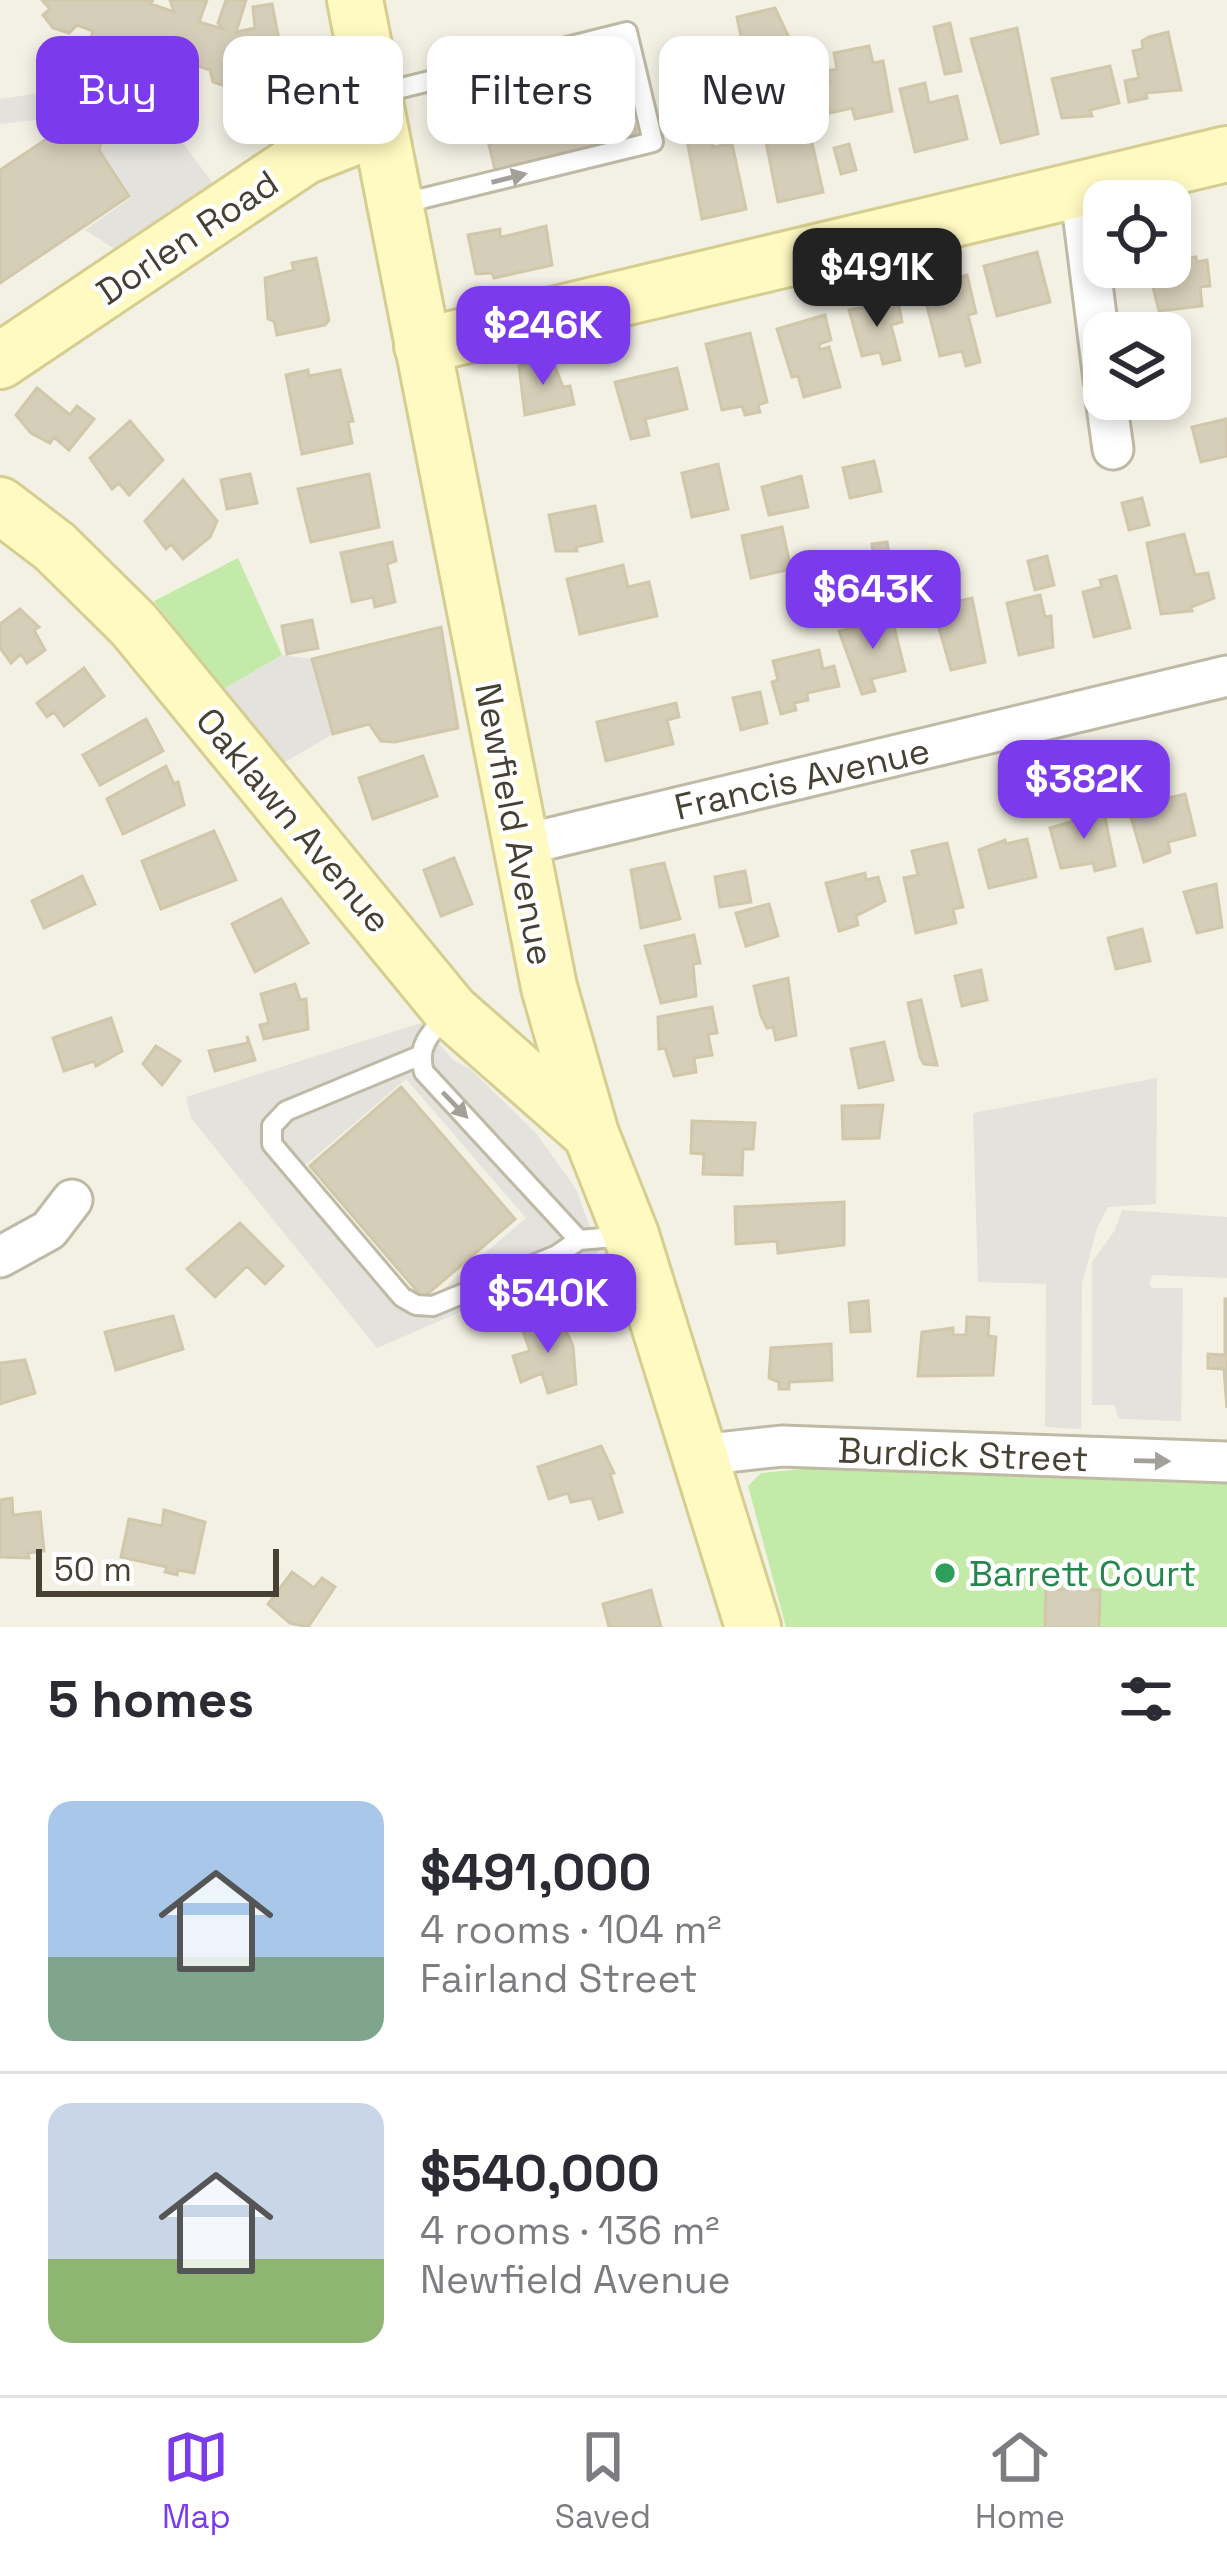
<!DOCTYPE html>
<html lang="en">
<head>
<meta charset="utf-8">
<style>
	body { margin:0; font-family:"Space Grotesk",sans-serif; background:#f7f7f7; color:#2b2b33; height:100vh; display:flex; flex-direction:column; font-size:45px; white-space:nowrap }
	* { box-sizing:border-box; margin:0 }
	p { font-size:39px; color:#7c7c81 }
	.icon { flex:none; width:66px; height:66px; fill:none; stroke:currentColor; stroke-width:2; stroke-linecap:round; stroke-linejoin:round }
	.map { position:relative; height:1627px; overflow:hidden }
	.sheet { display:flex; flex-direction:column; background:#fff; flex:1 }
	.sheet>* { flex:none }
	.hud { position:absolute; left:36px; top:36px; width:1155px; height:108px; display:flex; gap:24px }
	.controls { position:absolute; left:1083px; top:180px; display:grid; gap:24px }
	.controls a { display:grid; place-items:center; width:108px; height:108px; border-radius:24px; background:#fff; box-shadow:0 6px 18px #0003; font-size:60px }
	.scale { position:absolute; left:36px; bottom:30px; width:243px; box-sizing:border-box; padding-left:12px; border:6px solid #464133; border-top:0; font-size:33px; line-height:42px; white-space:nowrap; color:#464133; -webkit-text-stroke:9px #fff; paint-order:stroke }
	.price { position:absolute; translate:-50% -102px; padding:0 27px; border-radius:24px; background:#7c3aed; color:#fff; font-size:39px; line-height:78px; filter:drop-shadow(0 3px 6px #0008) }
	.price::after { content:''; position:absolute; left:50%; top:72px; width:36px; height:27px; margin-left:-18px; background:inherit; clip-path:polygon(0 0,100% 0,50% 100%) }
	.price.active { background:#222; color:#fff }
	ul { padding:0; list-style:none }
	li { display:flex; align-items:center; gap:36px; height:300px; padding:0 48px }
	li+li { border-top:3px solid #e1e1e2 }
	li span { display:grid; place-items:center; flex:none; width:336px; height:240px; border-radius:24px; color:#555 }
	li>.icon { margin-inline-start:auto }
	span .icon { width:144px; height:144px; fill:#fffc; stroke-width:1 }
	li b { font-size:51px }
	h2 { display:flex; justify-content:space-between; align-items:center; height:144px; padding:0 48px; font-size:51px }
	.chip { padding:0 42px; border-radius:24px; background:#fff; box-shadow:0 6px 18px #0003; font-size:42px; line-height:108px }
	.chip.active { background:#7c3aed; color:#fff }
	.tabs { display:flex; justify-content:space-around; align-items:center; height:168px; border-top:3px solid #e1e1e2; background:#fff; font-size:33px; color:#7c7c81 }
	.tabs a { display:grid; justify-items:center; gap:6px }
	.tabs .active { color:#7c3aed }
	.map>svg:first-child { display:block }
	.green { fill:#c4eaaa }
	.parking { fill:#e3e2dd; fill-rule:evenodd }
	.building { fill:#d5ceb9; stroke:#d1c7ab; stroke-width:3 }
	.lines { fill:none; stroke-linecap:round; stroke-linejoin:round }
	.lane-casing { stroke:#bfbaa6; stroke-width:24 }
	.street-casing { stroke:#bfbaa6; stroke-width:45 }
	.secondary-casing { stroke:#d6ce90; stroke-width:60 }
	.lane { stroke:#fff; stroke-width:18 }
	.street { stroke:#fff; stroke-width:39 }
	.secondary { stroke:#fff9c2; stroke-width:54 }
	.oneway { fill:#a2a099 }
	.leisure-dot { fill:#2e9e5b; stroke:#fff; stroke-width:4.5 }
	.labels { text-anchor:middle; stroke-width:9; stroke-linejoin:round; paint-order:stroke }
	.street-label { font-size:36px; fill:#464133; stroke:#fff }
	.leisure-label { font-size:36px; fill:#27864d; stroke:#fff; text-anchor:start }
</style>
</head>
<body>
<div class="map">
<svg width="1227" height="1627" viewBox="0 0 1227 1627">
	<rect width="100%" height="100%" fill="#f3f1e4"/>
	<path class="green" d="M238,558L282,655L222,690L154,601Z
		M821,1467L1227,1481V1627H786L748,1486L761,1473Z"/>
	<path class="parking" d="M67,89L149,98L215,186L118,251L85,230L132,197L78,115L0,124V99Z
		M282,655L312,659L333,734L280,765L220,698L222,690Z
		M421,1023L453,1060L470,1069L536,1133L576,1189L599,1252L377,1348L191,1118L186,1097ZM406,1079L526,1218L430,1300L419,1301L302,1168Z
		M1157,1078L1156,1204L1108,1207L1097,1228L1082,1284L1081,1429L1045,1427L1046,1284L978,1282L973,1113Z
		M1122,1210L1227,1217V1278L1153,1275L1149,1283L1152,1288H1183L1181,1421L1119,1419L1114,1405H1092V1262L1115,1230Z"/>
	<path class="building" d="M42,0H153L151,4L174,12L170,0H207L199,22L223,29L218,23L226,0H246L236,32L255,28L253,7L272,4L284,65L277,66L279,78L229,87L213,82L210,70L195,65L187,78L94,47L89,44L93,31L77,25L69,33L53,28L43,15L50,9Z
		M775,8L790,40L744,51L737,17Z
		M950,23L961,71L945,74L934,27Z
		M1017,28L1038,134L1001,143L971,39Z
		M1168,32L1181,90L1146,93L1147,98L1129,102L1125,81L1139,78L1133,51L1143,49L1142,41L1149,37Z
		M869,46L873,63L883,61L892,111L855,119L852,108L830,113L824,84L830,83L827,71L837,69L834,53Z
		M618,57L637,135L495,170L476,91Z
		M1110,66L1119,103L1090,110L1092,116L1062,118L1052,79Z
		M925,83L929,103L957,96L967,139L915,152L900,89Z
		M790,116L793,128L808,125L823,192L778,202L762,122Z
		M78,118L89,126L85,128L101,144L99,150L129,196L0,283V170Z
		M709,130L713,147L732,144L746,209L702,219L686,135Z
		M849,144L856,170L841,174L834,148Z
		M546,226L552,265L494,278L492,273L476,274L468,235L500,229V237L506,236Z
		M1037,252L1050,302L997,316L984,266Z
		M1196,257L1197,262L1207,260L1210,286L1200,287L1202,306L1159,311L1148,267H1170V260Z
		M316,258L329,320L325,325L277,335L274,321L268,319L265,278L294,270L292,263Z
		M967,275L976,313L968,315L980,362L966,366L962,351L940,356L922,287Z
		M898,301L902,322L891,325L900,360L883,364L880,352L862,356L849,310Z
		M825,315L831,340L819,344L820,350L829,347L840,387L804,397L798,376L792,377L777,329Z
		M750,333L767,402L758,405L760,412L745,415L742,406L722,410L706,344Z
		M552,359L563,387L570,386L574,404L525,415L519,366Z
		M677,368L687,409L645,419L649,435L631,439L615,382Z
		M308,370L309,376L340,370L353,421L348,422L352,443L302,454L286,375Z
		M37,388L70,415L77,406L94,419L69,450L54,437L50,443L31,433L16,415Z
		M1121,399H1160L1161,409L1122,412Z
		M1226,419L1227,456L1201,462L1192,427Z
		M130,421L163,460L129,495L119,483L112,489L90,458Z
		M874,461L881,491L850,498L843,468Z
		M718,464L728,509L692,517L682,473Z
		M250,474L257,503L227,509L221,480Z
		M369,474L379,527L311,542L298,489Z
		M801,476L808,507L769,515L762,487Z
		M183,480L217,521L210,537L183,559L171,544L166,549L145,521Z
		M1142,498L1149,525L1129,530L1122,503Z
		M595,506L602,541L576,547L577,551H556L549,515Z
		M782,527L791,569L751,578L742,536Z
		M1184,534L1195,575L1208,573L1214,598L1191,607L1192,611L1161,614L1147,543Z
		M392,542L396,561L387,564L395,602L375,607L373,597L352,602L341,553Z
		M887,542L892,572L876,574L872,544Z
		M1047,556L1054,585L1035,590L1028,561Z
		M623,565L628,587L649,582L657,616L580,634L567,579Z
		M1116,576L1130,628L1094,637L1083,592L1102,587L1100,580Z
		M1040,595L1045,617L1051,616L1053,647L1019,655L1007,603Z
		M972,598L985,662L951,670L933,607Z
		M20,609L39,627L34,630L45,650L27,663L21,654L11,663L0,648V624Z
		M892,619L905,671L871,679L875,691L862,694L839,631Z
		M312,620L318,648L287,654L282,626Z
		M441,627L458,728L395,742L381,741L369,724L333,734L312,659Z
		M819,650L823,669L834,666L839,686L807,693L808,700L794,703L796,710L781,714L772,682L778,680L773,661Z
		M84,668L104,696L64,726L54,712L47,717L37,703Z
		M760,692L767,723L741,730L733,698Z
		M676,703L679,717L667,720L673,744L606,761L597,722Z
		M146,719L163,751L100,785L83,755Z
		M423,756L437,796L373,819L359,778Z
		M166,766L174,784L178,782L184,805L123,834L107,799Z
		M1185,794L1195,835L1168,842L1170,852L1144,862L1129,810L1122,812L1120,802L1143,796L1145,804Z
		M1097,807L1099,814L1104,813L1115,866L1095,871L1093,863L1061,868L1050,828L1087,817L1085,810Z
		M214,831L236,880L161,909L142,861Z
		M1027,839L1036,877L989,888L979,850L1005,840L1006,844Z
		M947,843L963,907L953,909L956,923L916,933L904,878L918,875L912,851Z
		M454,858L472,904L441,916L424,870Z
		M664,863L680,919L641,928L631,870Z
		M745,871L751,902L720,907L715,877Z
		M865,873L866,880L878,877L885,901L856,916L858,925L839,931L826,883Z
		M82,876L95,904L44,928L32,901Z
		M1216,884L1222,927L1197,933L1184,892Z
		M281,899L308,943L255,972L232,924Z
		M769,904L778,936L746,946L736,913Z
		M1142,929L1150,961L1116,969L1108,938Z
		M694,935L700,963L693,964L696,996L661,1003L645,946Z
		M981,970L987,1000L962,1006L955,976Z
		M788,978L796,1035L776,1040L773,1027L767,1028L761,1016L754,986Z
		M295,984L300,1000L306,999L308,1029L264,1039L260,1025L269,1023L261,994Z
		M921,1000L937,1065L924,1064L920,1057L908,1003Z
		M712,1007L717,1033L708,1034L712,1055L694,1058L696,1072L674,1076L665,1048L659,1049L658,1017Z
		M111,1018L122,1051L96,1066L94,1061L64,1071L53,1038Z
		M247,1036L255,1060L215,1071L209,1051L248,1043Z
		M884,1042L893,1080L859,1088L851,1049Z
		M156,1046L180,1061L162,1085L143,1064Z
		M401,1087L515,1219L423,1298L310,1166Z
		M883,1105L879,1138L843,1139L842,1106Z
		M692,1121L755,1123L753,1149H743L742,1175L703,1174L704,1154L691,1153Z
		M844,1202V1245L778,1253L777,1241L736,1244L735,1207Z
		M240,1223L283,1266L265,1284L247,1266L215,1297L187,1269Z
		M1225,1299H1227V1408L1224,1369L1208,1368V1354L1225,1355Z
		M868,1301L870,1331L851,1332L849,1303Z
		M173,1316L183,1349L116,1370L105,1332Z
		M967,1317L989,1318L988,1336L996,1337L993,1375L918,1376L922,1332L953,1328V1335H966Z
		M561,1319L573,1346L576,1384L548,1393L542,1373L521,1382L513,1356L530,1351L523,1331Z
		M831,1344L832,1380L789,1382V1389H779V1382L769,1378L771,1348Z
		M25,1360L35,1393L0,1404V1363Z
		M601,1446L614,1473L610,1474L622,1512L599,1519L592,1498L571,1502L568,1493L549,1499L538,1467Z
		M12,1498L13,1515L40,1512L44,1551L28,1553L29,1558L0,1557V1500Z
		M164,1510L205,1522L194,1573L178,1570L177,1575L165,1572L167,1567L121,1557L129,1519L162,1526Z
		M292,1572L314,1588L322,1578L335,1587L308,1627L290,1623L268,1604Z
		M1046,1589L1100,1590L1099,1627H1045Z
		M651,1590L661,1627H609L603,1604Z"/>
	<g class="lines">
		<g class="lane-casing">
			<path id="lane" d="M381,93L627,32L653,142L400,204
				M447,1015C430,1033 416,1047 424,1072L579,1240L627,1236
				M419,1056L286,1111L272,1126V1144L402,1297L416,1305L433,1306L557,1255L579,1240"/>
		</g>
		<g class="street-casing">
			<path id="street" d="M1080,188L1104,380
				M1106,399L1113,449
				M518,846L1227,676
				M0,1257L49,1230L72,1200
				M700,1455L782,1446L1227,1462"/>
		</g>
		<g class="secondary-casing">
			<path id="secondary" d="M355,0L549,987L591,1134L631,1235L753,1627
				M422,346L1227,154
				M0,361L304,157L380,127
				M0,505L55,547L134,625L451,1011L591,1134"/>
		</g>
		<use href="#lane" class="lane"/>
		<use href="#street" class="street"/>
		<use href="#secondary" class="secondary"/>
	</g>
	<defs><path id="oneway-solid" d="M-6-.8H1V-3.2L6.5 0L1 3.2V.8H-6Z" transform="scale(3)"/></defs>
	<g class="oneway">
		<use href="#oneway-solid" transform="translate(509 178) rotate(-14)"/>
		<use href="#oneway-solid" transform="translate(455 1105) rotate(46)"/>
		<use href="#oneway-solid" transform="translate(1152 1461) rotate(1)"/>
	</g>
	<circle class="leisure-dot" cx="945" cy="1573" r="12"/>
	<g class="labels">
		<g class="street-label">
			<text transform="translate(187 237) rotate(-34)" y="13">Dorlen Road</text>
			<text transform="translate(802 778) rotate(-13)" y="13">Francis Avenue</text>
			<text transform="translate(294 820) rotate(50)" y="13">Oaklawn Avenue</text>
			<text transform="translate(515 824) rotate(79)" y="13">Newfield Avenue</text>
			<text transform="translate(963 1454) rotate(2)" y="13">Burdick Street</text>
		</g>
		<g class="leisure-label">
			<text x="969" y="1586">Barrett Court</text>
		</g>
	</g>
</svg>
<div class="controls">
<a><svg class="icon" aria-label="locate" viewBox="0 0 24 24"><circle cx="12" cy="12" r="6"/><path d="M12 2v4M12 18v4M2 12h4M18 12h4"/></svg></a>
<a><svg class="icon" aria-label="layers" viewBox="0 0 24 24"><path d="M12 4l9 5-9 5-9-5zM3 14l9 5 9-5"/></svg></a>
</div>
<div class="scale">50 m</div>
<b class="price active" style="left:877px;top:330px">$491K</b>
<b class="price" style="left:543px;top:388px">$246K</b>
<b class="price" style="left:873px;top:652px">$643K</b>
<b class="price" style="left:1084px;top:842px">$382K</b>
<b class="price" style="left:548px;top:1356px">$540K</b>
<div class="hud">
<a class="chip active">Buy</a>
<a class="chip">Rent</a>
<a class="chip">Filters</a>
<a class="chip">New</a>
</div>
</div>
<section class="sheet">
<h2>5 homes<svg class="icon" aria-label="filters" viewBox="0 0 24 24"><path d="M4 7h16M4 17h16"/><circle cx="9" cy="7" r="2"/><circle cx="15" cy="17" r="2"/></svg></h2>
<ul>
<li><span style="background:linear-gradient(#a9c7e8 65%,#7fa58c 0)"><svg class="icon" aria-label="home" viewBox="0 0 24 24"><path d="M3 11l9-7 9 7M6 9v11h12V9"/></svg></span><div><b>$491,000</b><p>4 rooms · 104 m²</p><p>Fairland Street</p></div></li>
<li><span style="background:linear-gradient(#c9d6e8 65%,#8fb573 0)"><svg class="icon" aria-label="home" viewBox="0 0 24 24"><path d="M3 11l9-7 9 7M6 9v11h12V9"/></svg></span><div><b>$540,000</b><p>4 rooms · 136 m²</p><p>Newfield Avenue</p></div></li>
</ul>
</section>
<nav class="tabs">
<a class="active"><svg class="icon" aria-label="map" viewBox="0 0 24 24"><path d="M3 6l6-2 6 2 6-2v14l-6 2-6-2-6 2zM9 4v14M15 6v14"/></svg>Map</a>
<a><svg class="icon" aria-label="saved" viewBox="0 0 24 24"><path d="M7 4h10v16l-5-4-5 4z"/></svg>Saved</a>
<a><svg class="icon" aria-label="home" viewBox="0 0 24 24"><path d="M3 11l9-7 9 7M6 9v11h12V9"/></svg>Home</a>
</nav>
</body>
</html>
